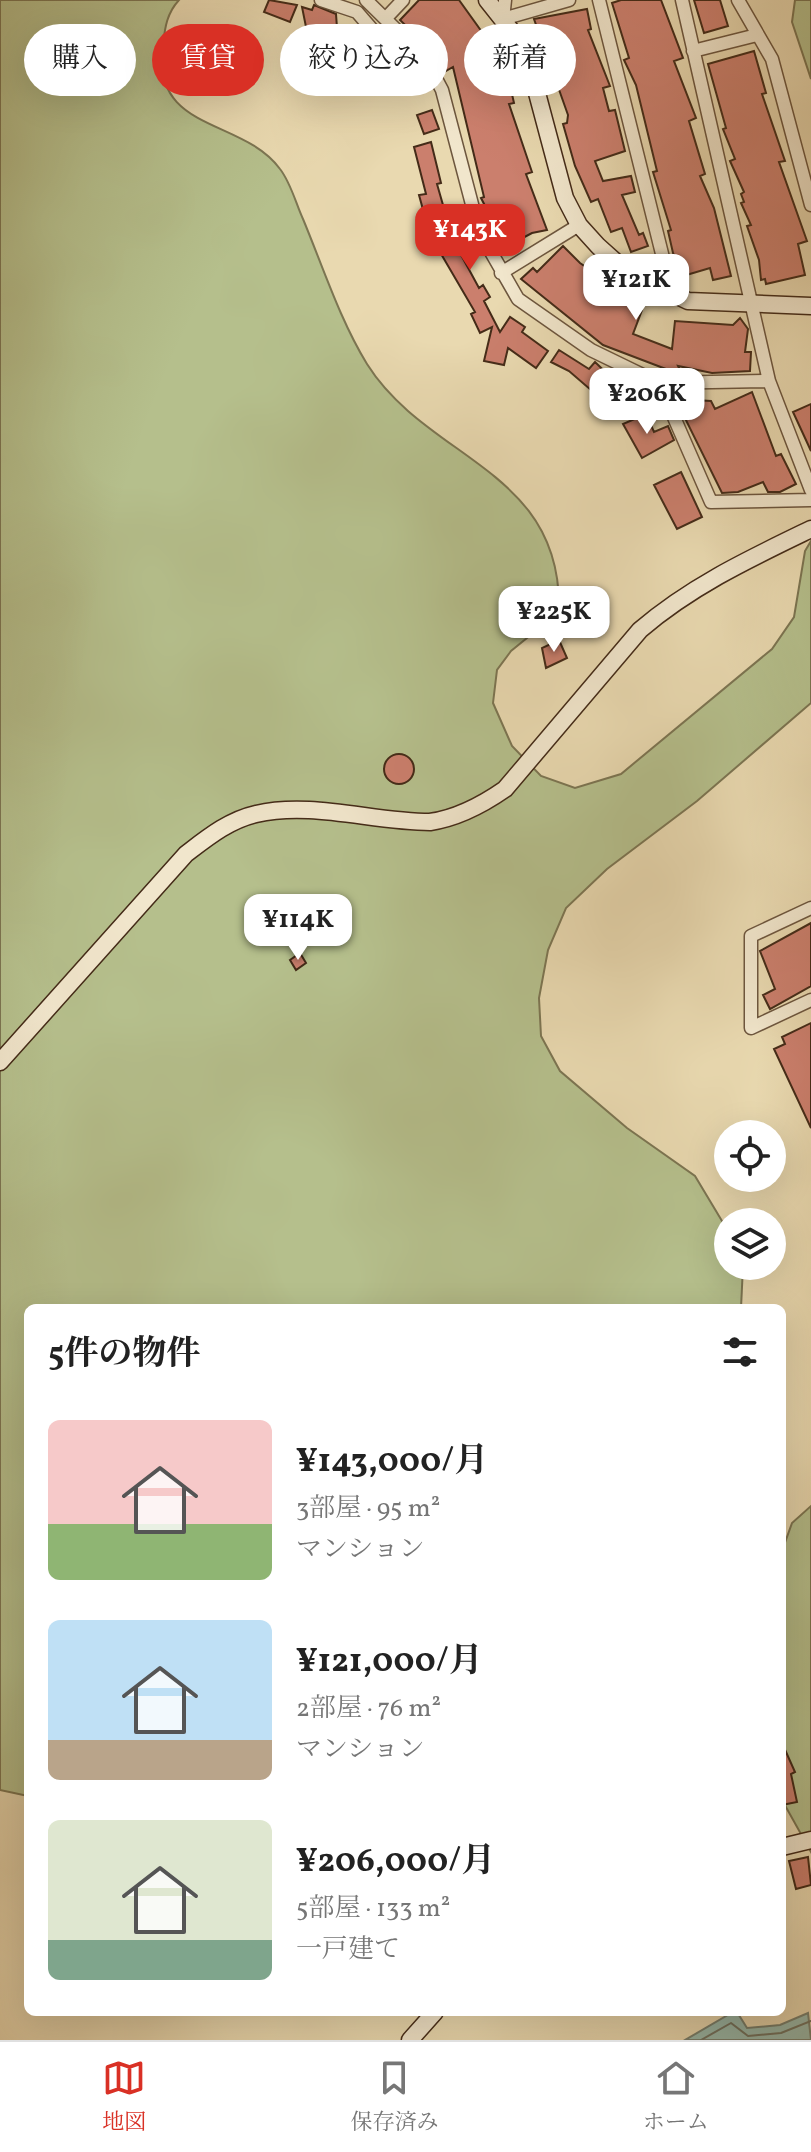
<!DOCTYPE html>
<html lang="ja">
<head>
<meta charset="utf-8">
<style>
	body { margin:0; font-family:Vollkorn,"Noto Serif JP",serif; background:#f2f2f2; color:#222; height:100vh; display:flex; flex-direction:column; font-size:30px; white-space:nowrap }
	* { box-sizing:border-box; margin:0 }
	p { font-size:26px; color:#767676 }
	.icon { flex:none; width:44px; height:44px; fill:none; stroke:currentColor; stroke-width:2; stroke-linecap:round; stroke-linejoin:round }
	.map { position:relative; flex:1; overflow:hidden }
	.details { position:absolute; left:24px; top:1304px; width:762px; height:712px; display:flex; flex-direction:column; background:#fff; border-radius:12px; box-shadow:0 8px 32px #0002 }
	.details>* { flex:none }
	.guide { position:absolute; left:24px; top:24px; width:764px; height:72px; display:flex; gap:16px }
	.controls { position:absolute; left:714px; top:1120px; display:grid; gap:16px }
	.controls a { display:grid; place-items:center; width:72px; height:72px; border-radius:50%; background:#fff; box-shadow:0 8px 32px #0002; font-size:40px }
	.price { position:absolute; translate:-50% -68px; padding:0 18px; border-radius:16px; background:#fff; color:#222; font-size:26px; line-height:52px; filter:drop-shadow(0 2px 4px #0008) }
	.price::after { content:''; position:absolute; left:50%; top:48px; width:24px; height:18px; margin-left:-12px; background:inherit; clip-path:polygon(0 0,100% 0,50% 100%) }
	.price.on { background:#d93025; color:#fff }
	ul { padding:0; list-style:none }
	li { display:flex; align-items:center; gap:24px; height:200px; padding:0 24px }
	li span { display:grid; place-items:center; flex:none; width:224px; height:160px; border-radius:12px; color:#555 }
	li>.icon { margin-inline-start:auto }
	span .icon { width:96px; height:96px; fill:#fffc; stroke-width:1 }
	li b { font-size:34px }
	h2 { display:flex; justify-content:space-between; align-items:center; height:96px; padding:0 24px; font-size:34px }
	.pill { padding:0 28px; border-radius:36px; background:#fff; box-shadow:0 8px 32px #0002; font-size:28px; line-height:72px }
	.pill.on { background:#d93025; color:#fff }
	.tab-bar { display:flex; justify-content:space-around; align-items:center; height:112px; border-top:2px solid #e0e0e0; background:#fff; font-size:22px; color:#767676 }
	.tab-bar a { display:grid; justify-items:center; gap:4px }
	.tab-bar .on { color:#d93025 }
	.map>svg:first-child { display:block }
	.green { fill:#b5bf8c; stroke:#7c7552; stroke-width:2 }
	.water { fill:#97baad; stroke:#768171; stroke-width:2 }
	.lines { fill:none; stroke-linecap:round; stroke-linejoin:round }
	.shore { stroke:#6e7262; stroke-width:2 }
	.building { fill:#cb7f6d; stroke:#442b18; stroke-width:2 }
	.street-casing { stroke:#6d563e; stroke-width:15 }
	.secondary-casing { stroke:#442b18; stroke-width:19 }
	.street { stroke:#f1e6cc; stroke-width:12 }
	.secondary { stroke:#f1e6cc; stroke-width:16 }
</style>
</head>
<body>
<div class="map">
<svg width="811" height="2040" viewBox="0 0 811 2040">
	<rect width="100%" height="100%" fill="#e9d9b0"/>
	<filter id="stains"><feTurbulence type="fractalNoise" baseFrequency=".0025" numOctaves="4"/><feColorMatrix values="0 0 0 0 .2 0 0 0 0 .09 0 0 0 0 .02 0 0 0 .5 -.17"/></filter>
	<radialGradient id="worn" r=".72"><stop offset=".6" stop-color="#630" stop-opacity="0"/><stop offset="1" stop-color="#630" stop-opacity=".3"/></radialGradient>
	<path class="green" d="M0,0H179C167,13 165,27 163,44C150,133 242,117 280,169C291,183 296,204 303,219C323,267 340,320 367,364C428,461 563,469 559,612L511,651L497,670L493,703L512,746L541,776L575,788L621,774L772,649L794,617L805,551L811,541V703L697,801L607,869L566,908L548,950L539,998L541,1036L560,1071L627,1128L695,1176L728,1231V1266H743L741,1308H28V1796L0,1790Z
		M795,0H811V79L792,22Z
		M811,1506V1852L782,1800V1551L792,1523Z"/>
	<path class="water" d="M733,2012H737L747,2028L780,2025L808,2013L811,2040H685Z"/>
	<g class="lines">
		<path class="shore" d="M701,2040L731,2023L748,2036L781,2033L811,2021"/>
	</g>
	<path class="building" d="M269,0L297,5L290,22L264,12Z
		M419,0H459L492,46L509,81L514,103L509,104L532,172L526,174L547,230L532,233L500,250L493,237L499,233L481,198L484,197L453,67L444,72L437,56L400,20Z
		M621,0H661L683,58L674,61L696,118L689,121L705,174L700,176L714,208L731,276L713,280L710,268L683,276L673,253L668,231L671,230L653,172L657,171L636,85L624,60L629,58L612,3Z
		M694,0H720L728,26L704,33Z
		M314,5L336,14L337,28L307,32L302,7L312,10Z
		M587,9L591,29L588,30L610,86L603,88L609,111L615,110L625,151L595,161L603,181L631,176L635,192L622,195L639,235L643,233L648,246L631,252L622,228L611,232L598,199L591,202L575,166L563,124L567,123L568,115L534,19Z
		M754,51L766,93L762,94L785,161L779,162L807,241L798,244L805,275L766,284L765,279L761,280L759,260L747,226L751,225L741,203L744,202L741,194L744,192L730,161L735,159L723,129L726,128L708,64Z
		M432,110L439,129L424,134L417,115Z
		M431,142L441,183L437,184L453,240L479,288L483,285L490,297L484,301L500,332L510,317L525,327L522,332L548,351L536,368L508,348L504,365L484,361L492,327L480,333L471,314L475,312L430,235L419,195L426,194L414,147Z
		M563,246L580,263L619,290L613,299L642,310L633,334L672,349L675,321L733,325L740,318L748,329L745,352H751L750,371L712,373L678,366L682,374H679L603,345L521,279L533,268L537,272Z
		M559,350L589,369L595,362L621,387L633,392L624,411L606,403L569,371L551,362Z
		M752,392L776,456L781,454L796,484L780,492H768L763,482L738,492L722,493L676,400L691,393L694,400L711,401L715,409Z
		M811,404V451L793,412Z
		M646,414L654,432L668,426L674,440L642,458L623,424Z
		M681,472L702,517L677,529L654,485Z
		M559,640L567,658L546,668L542,648Z
		M384 769a15 15 0 1 1 30 0a15 15 0 1 1-30 0Z
		M811,923V986L770,1009L763,995L775,989L760,951Z
		M300,953L306,963L296,970L290,960Z
		M811,1023V1128L774,1049L785,1044L782,1037Z
		M782,1743L795,1772L791,1774L797,1802L782,1805Z
		M808,1857L811,1885L796,1889L789,1861Z"/>
	<g class="lines">
		<g class="street-casing">
			<path id="street" d="M321,0L357,12L414,78
				M366,0L425,58L442,90L479,231L518,299L591,350L659,383L769,381
				M505,0L503,19L569,0
				M599,0L672,294
				M682,0L769,381L811,490
				M738,0L772,59L811,205
				M386,18L403,0
				M693,51L757,35
				M501,273L579,225
				M659,383L711,502L811,500
				M811,908L751,936V1028L811,1000"/>
		</g>
		<g class="secondary-casing">
			<path id="secondary" d="M487,0L525,48L565,198L579,225L598,246L627,272L688,301L811,306
				M0,1062L186,854C207,838 229,820 256,814C312,801 373,822 430,822C458,818 482,805 505,789L640,630C691,586 751,558 811,529
				M782,1847L811,1840
				M410,2040L435,2012"/>
		</g>
		<use href="#street" class="street"/>
		<use href="#secondary" class="secondary"/>
	</g>
	<rect width="100%" height="100%" filter="url(#stains)"/>
	<rect width="100%" height="100%" fill="url(#worn)"/>
</svg>
<div class="controls">
<a><svg class="icon" aria-label="locate" viewBox="0 0 24 24"><circle cx="12" cy="12" r="6"/><path d="M12 2v4M12 18v4M2 12h4M18 12h4"/></svg></a>
<a><svg class="icon" aria-label="layers" viewBox="0 0 24 24"><path d="M12 4l9 5-9 5-9-5zM3 14l9 5 9-5"/></svg></a>
</div>
<b class="price on" style="left:470px;top:272px">¥143K</b>
<b class="price" style="left:636px;top:322px">¥121K</b>
<b class="price" style="left:647px;top:436px">¥206K</b>
<b class="price" style="left:554px;top:654px">¥225K</b>
<b class="price" style="left:298px;top:962px">¥114K</b>
<div class="guide">
<a class="pill">購入</a>
<a class="pill on">賃貸</a>
<a class="pill">絞り込み</a>
<a class="pill">新着</a>
</div>
<section class="details">
<h2>5件の物件<svg class="icon" aria-label="filters" viewBox="0 0 24 24"><path d="M4 7h16M4 17h16"/><circle cx="9" cy="7" r="2"/><circle cx="15" cy="17" r="2"/></svg></h2>
<ul>
<li><span style="background:linear-gradient(#f6c9c9 65%,#8fb573 0)"><svg class="icon" aria-label="home" viewBox="0 0 24 24"><path d="M3 11l9-7 9 7M6 9v11h12V9"/></svg></span><div><b>¥143,000/月</b><p>3部屋 · 95 m²</p><p>マンション</p></div></li>
<li><span style="background:linear-gradient(#bfe0f5 75%,#b9a48a 0)"><svg class="icon" aria-label="home" viewBox="0 0 24 24"><path d="M3 11l9-7 9 7M6 9v11h12V9"/></svg></span><div><b>¥121,000/月</b><p>2部屋 · 76 m²</p><p>マンション</p></div></li>
<li><span style="background:linear-gradient(#dfe7d0 75%,#7fa58c 0)"><svg class="icon" aria-label="home" viewBox="0 0 24 24"><path d="M3 11l9-7 9 7M6 9v11h12V9"/></svg></span><div><b>¥206,000/月</b><p>5部屋 · 133 m²</p><p>一戸建て</p></div></li>
</ul>
</section>
</div>
<nav class="tab-bar">
<a class="on"><svg class="icon" aria-label="map" viewBox="0 0 24 24"><path d="M3 6l6-2 6 2 6-2v14l-6 2-6-2-6 2zM9 4v14M15 6v14"/></svg>地図</a>
<a><svg class="icon" aria-label="saved" viewBox="0 0 24 24"><path d="M7 4h10v16l-5-4-5 4z"/></svg>保存済み</a>
<a><svg class="icon" aria-label="home" viewBox="0 0 24 24"><path d="M3 11l9-7 9 7M6 9v11h12V9"/></svg>ホーム</a>
</nav>
</body>
</html>
